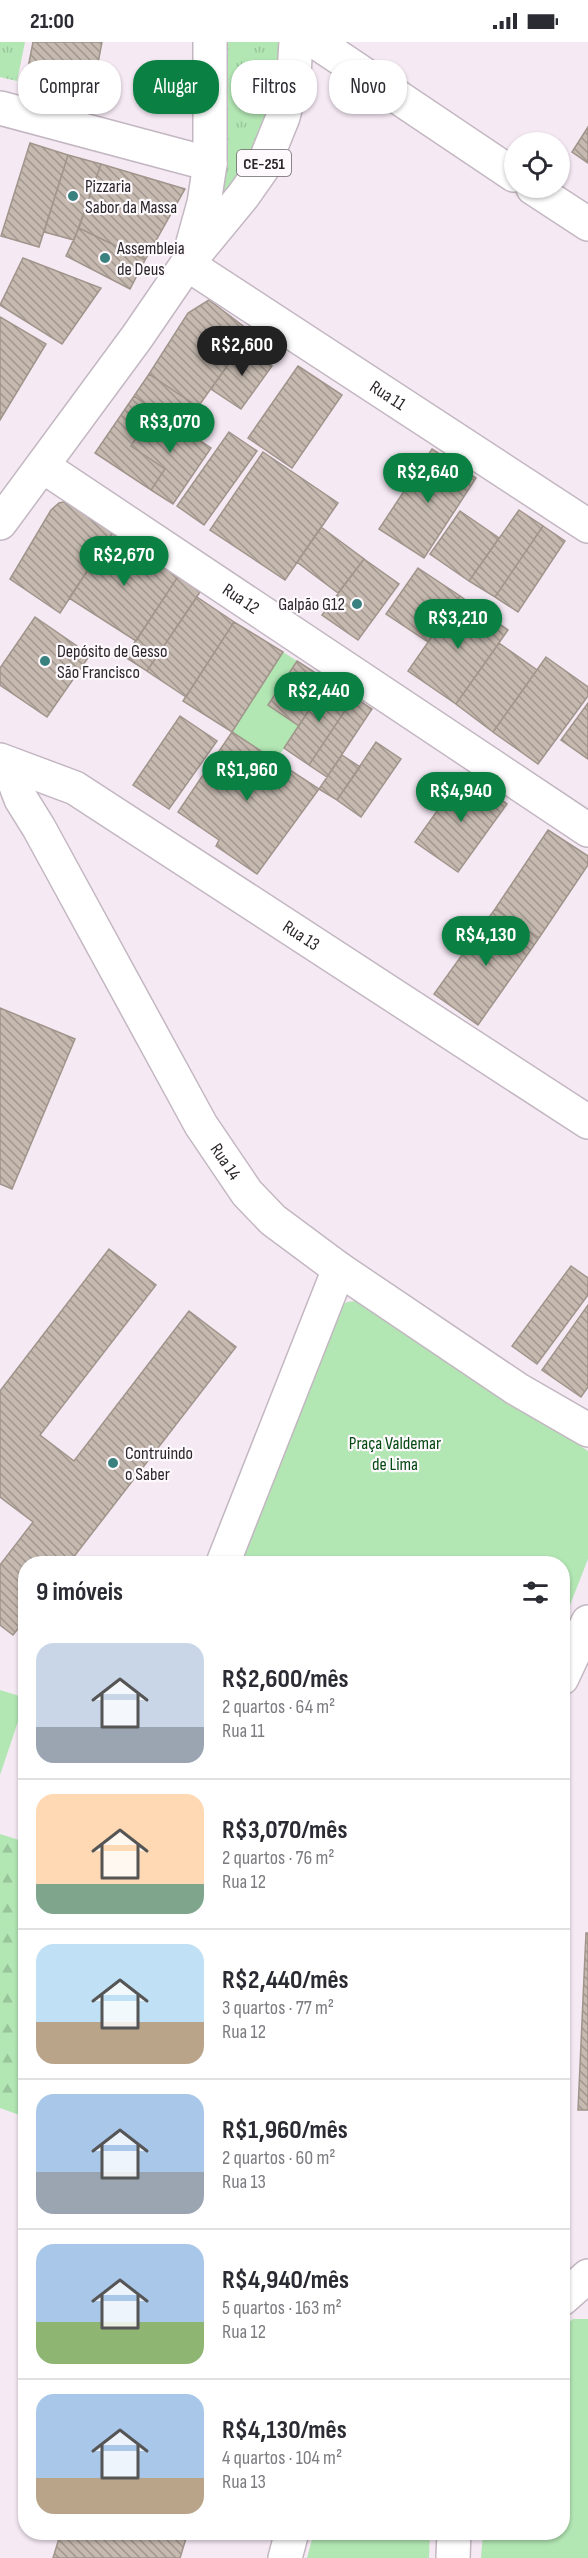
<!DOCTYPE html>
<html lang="pt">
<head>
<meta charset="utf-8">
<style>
	body { margin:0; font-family:"Sofia Sans Condensed",sans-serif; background:#f2f2f3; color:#2b2b33; height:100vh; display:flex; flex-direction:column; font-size:22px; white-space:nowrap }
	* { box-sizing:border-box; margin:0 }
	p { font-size:20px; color:#7c7c81 }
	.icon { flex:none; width:33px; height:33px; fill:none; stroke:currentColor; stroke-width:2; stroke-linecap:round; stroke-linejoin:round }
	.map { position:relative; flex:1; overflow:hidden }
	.details { position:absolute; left:18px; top:1514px; width:552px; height:984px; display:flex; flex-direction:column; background:#fff; border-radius:24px; box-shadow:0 2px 4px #0004 }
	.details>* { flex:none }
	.guide { position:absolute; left:18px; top:18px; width:552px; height:54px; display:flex; gap:12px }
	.controls { position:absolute; left:504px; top:90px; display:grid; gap:12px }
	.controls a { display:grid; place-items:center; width:66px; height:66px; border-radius:50%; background:#fff; box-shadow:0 2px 4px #0004; font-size:30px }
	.price { position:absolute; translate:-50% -51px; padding:0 14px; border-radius:21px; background:#0b8043; color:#fff; font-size:20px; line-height:39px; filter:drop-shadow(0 2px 3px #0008) }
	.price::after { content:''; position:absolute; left:50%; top:36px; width:18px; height:14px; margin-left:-9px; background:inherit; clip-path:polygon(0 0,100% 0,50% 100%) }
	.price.active { background:#222; color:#fff }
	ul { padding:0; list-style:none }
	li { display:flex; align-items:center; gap:18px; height:150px; padding:0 18px }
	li+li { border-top:2px solid #e1e1e2 }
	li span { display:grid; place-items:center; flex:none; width:168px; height:120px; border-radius:18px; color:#555 }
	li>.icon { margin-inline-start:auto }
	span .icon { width:72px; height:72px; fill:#fffc; stroke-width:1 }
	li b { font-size:26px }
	h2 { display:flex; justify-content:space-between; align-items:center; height:72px; padding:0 18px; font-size:26px }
	.pill { padding:0 21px; border-radius:24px; background:#fff; box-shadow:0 2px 4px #0004; font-size:21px; line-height:54px }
	.pill.active { background:#0b8043; color:#fff }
	.status { display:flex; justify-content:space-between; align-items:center; height:42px; padding:0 30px; background:#fff; direction:ltr }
	.status svg { height:16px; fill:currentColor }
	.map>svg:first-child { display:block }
	.grass { fill:url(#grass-tufts) }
	.forest { fill:url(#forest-firs) }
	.green { fill:#b2e6b3 }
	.building { fill:url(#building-back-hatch); stroke:#a0948b; stroke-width:1.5 }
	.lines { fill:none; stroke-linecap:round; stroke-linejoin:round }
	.street-casing { stroke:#c3b7c2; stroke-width:36 }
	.secondary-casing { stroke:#c3b7c2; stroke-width:36 }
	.primary-casing { stroke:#c3b7c2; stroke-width:36 }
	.street { stroke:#fff; stroke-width:33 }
	.secondary { stroke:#fff; stroke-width:33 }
	.primary { stroke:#fff; stroke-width:33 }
	.poi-dot { fill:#38817f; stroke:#fef9fd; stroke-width:2 }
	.labels { text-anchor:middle; stroke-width:4.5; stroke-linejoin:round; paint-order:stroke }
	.shield { fill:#fef9fd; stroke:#6a6569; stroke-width:1.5 }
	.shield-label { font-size:16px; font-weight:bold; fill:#2b262a }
	.poi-label { font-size:18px; fill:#2b262a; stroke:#fef9fd; text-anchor:start }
	.street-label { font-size:18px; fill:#2b262a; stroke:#fef9fd }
	.park-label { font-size:18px; fill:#054a13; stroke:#fef9fd }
</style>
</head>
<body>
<div class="status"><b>21:00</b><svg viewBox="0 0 49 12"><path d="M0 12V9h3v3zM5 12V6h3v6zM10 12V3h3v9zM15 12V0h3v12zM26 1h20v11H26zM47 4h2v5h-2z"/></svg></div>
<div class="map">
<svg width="588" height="2516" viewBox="0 0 588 2516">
	<defs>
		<pattern id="grass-tufts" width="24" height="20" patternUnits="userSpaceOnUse" patternTransform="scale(1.5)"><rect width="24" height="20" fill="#b2e6b3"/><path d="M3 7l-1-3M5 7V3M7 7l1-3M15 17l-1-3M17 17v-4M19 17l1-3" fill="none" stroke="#99c59a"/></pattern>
		<pattern id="forest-firs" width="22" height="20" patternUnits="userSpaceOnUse" patternTransform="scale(1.5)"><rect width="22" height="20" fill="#b2e6b3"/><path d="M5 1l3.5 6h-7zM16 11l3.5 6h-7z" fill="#99c59a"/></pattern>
		<pattern id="building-back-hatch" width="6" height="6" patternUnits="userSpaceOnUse" patternTransform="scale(1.5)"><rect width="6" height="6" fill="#c6bab0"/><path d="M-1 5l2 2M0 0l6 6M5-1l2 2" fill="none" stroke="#a1978f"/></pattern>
	</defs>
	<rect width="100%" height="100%" fill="#f5e9f4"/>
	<path class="grass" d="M0,0H25L17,39L0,35Z
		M217,0H309L306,37L212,178Z"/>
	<path class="forest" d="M0,1792L25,1800V2075L0,2066Z"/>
	<path class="green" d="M283,610L297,619L268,663L299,684L276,718L232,690Z
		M364,1258L588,1409V1517L563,1581L562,1521H230L334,1269L347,1260Z
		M0,1648L26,1656L0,1733Z
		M573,2277H588V2516H481L483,2490H562V2286Z
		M314,2490H430L429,2516H307Z"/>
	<path class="building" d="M33,0H102L95,37L28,26Z
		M588,85V121L572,110Z
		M30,101L68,113L39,205L1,194Z
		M68,113L101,122L74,198L44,190Z
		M101,122L185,147L145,218L79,186Z
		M79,186L145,218L130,247L66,214Z
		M23,216L101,246L62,302L0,263Z
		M209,258L251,290L198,365L149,332L188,271Z
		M0,275L46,302L0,378Z
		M242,303L272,324L241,367L211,347Z
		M298,324L342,353L292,426L248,396Z
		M149,332L198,365L183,387L134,354Z
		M134,354L154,368L131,404L165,427L151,448L95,411Z
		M154,368L211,406L173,462L151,448L165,427L131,404Z
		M229,390L257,409L204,483L177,464Z
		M432,407L476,436L424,516L379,487Z
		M263,410L338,461L285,538L210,488Z
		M68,459L113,490L60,571L10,537L51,468L59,461Z
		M519,468L543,484L495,555L469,539Z
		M460,469L499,496L469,539L430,512Z
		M543,484L565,499L518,570L495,555Z
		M321,485L364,517L338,551L297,520Z
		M113,490L179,533L136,599L69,556Z
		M364,517L399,542L358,598L322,573Z
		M418,526L460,554L428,600L386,572Z
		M179,533L202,547L147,629L125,615Z
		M460,554L508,588L456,662L408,629Z
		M197,555L234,580L186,655L147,629Z
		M35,575L90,613L47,675L0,643V626Z
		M234,580L283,610L232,690L183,659Z
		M499,601L537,628L493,690L456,662Z
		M546,615L588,645V654L538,722L493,690Z
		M297,619L328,639L299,684L268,663Z
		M328,639L354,655L309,723L284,706Z
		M354,655L372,667L327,735L309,723Z
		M588,661V717L561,698Z
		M180,674L217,699L169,767L133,743Z
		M232,690L319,747L257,832L216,804L219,798L178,770Z
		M376,700L401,717L361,775L337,758Z
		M342,713L360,725L337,758L319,747Z
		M464,731L507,762L458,830L415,800Z
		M548,788L588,814V823L539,896L495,867Z
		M495,867L539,896L478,983L434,952Z
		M0,966L75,997L12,1147L0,1142Z
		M109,1207L156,1243L40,1393L74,1419L189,1269L236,1305L69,1521H26V1577L13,1593L0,1583V1523L33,1480L0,1455V1349Z
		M571,1224L588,1236V1253L537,1322L512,1304Z
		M588,1263V1345L581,1355L542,1328Z
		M586,1891H588V2068H578Z
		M61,2490H188L180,2516H53Z"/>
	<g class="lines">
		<g class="street-casing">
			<g id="street">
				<path d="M316,0L514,133"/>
				<path d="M0,66L210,122"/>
				<path d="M533,146L588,182"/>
				<path id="s1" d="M187,222L588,484"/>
				<path id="s2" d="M44,425L588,788"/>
				<path id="s3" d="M0,718L75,746L588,1080"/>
				<path id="s4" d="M8,723L21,757L39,786L201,1083L247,1151L273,1178L339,1227L517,1347L588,1388"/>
				<path d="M223,1521L339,1227"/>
				<path d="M562,2257L588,2234"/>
			</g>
		</g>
		<g class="secondary-casing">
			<path id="secondary" d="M562,1636L588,1580
				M285,2516L292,2490
				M453,2516L454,2490"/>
		</g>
		<g class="primary-casing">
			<path id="primary" d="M191,208L204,161L210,122V0
				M0,481L137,295L187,222L243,154L262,127L283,75L294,33L296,0"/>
		</g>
		<use href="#street" class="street"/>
		<use href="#secondary" class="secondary"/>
		<use href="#primary" class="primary"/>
	</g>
	<g class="poi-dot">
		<circle cx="73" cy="154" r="6"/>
		<circle cx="105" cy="216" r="6"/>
		<circle cx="357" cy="562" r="6"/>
		<circle cx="45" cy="619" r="6"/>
		<circle cx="113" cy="1421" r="6"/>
	</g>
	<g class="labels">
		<rect class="shield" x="237" y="108" width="54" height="26" rx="4.5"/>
		<g class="shield-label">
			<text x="264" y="127">CE-251</text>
		</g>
		<g class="poi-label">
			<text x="85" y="150">Pizzaria<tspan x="85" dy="21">Sabor da Massa</tspan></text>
			<text x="117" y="212">Assembleia<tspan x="117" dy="21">de Deus</tspan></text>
			<text x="345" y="568" text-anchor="end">Galpão G12</text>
			<text x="57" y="615">Depósito de Gesso<tspan x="57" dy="21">São Francisco</tspan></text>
			<text x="125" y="1417">Contruindo<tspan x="125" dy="21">o Saber</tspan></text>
		</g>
		<g class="street-label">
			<text dy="6" stroke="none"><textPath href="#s1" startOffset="240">Rua 11</textPath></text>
			<text dy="6" stroke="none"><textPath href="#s2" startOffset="237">Rua 12</textPath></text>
			<text dy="6" stroke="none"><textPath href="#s3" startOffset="350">Rua 13</textPath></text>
			<text dy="6" stroke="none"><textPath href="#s4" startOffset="453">Rua 14</textPath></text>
		</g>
		<g class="park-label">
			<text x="395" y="1407">Praça Valdemar<tspan x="395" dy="21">de Lima</tspan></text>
		</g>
	</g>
</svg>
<div class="controls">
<a><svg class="icon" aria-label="locate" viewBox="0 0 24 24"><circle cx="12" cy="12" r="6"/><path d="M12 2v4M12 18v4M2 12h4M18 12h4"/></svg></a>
</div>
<b class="price active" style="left:242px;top:335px">R$2,600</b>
<b class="price" style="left:170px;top:412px">R$3,070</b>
<b class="price" style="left:428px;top:462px">R$2,640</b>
<b class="price" style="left:124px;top:545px">R$2,670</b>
<b class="price" style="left:458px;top:608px">R$3,210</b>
<b class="price" style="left:319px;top:681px">R$2,440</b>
<b class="price" style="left:247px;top:760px">R$1,960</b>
<b class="price" style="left:461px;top:781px">R$4,940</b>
<b class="price" style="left:486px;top:925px">R$4,130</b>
<div class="guide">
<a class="pill">Comprar</a>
<a class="pill active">Alugar</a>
<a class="pill">Filtros</a>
<a class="pill">Novo</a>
</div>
<section class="details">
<h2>9 imóveis<svg class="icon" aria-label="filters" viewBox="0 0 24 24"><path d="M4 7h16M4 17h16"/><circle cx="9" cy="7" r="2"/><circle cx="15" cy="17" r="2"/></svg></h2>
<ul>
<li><span style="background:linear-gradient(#c9d6e8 70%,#9aa5b1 0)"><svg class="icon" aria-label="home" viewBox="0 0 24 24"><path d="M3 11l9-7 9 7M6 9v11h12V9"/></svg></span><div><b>R$2,600/mês</b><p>2 quartos · 64 m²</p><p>Rua 11</p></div></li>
<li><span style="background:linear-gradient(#ffd9b3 75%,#7fa58c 0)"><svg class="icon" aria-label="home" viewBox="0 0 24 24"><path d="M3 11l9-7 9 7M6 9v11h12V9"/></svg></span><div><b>R$3,070/mês</b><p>2 quartos · 76 m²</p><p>Rua 12</p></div></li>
<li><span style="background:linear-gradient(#bfe0f5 65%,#b9a48a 0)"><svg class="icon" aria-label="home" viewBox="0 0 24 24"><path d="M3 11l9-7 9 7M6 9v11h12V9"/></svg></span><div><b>R$2,440/mês</b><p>3 quartos · 77 m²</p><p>Rua 12</p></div></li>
<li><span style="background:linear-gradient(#a9c7e8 65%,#9aa5b1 0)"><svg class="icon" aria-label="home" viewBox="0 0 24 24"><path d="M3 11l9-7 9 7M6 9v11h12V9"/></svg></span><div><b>R$1,960/mês</b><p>2 quartos · 60 m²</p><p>Rua 13</p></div></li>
<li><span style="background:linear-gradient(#a9c7e8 65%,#8fb573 0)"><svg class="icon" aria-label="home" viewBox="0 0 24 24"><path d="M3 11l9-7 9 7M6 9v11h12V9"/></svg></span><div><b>R$4,940/mês</b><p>5 quartos · 163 m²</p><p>Rua 12</p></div></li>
<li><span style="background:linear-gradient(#a9c7e8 70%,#b9a48a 0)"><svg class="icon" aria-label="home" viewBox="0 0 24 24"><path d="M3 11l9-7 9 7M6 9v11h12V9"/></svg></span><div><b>R$4,130/mês</b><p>4 quartos · 104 m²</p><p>Rua 13</p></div></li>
</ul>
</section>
</div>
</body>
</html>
